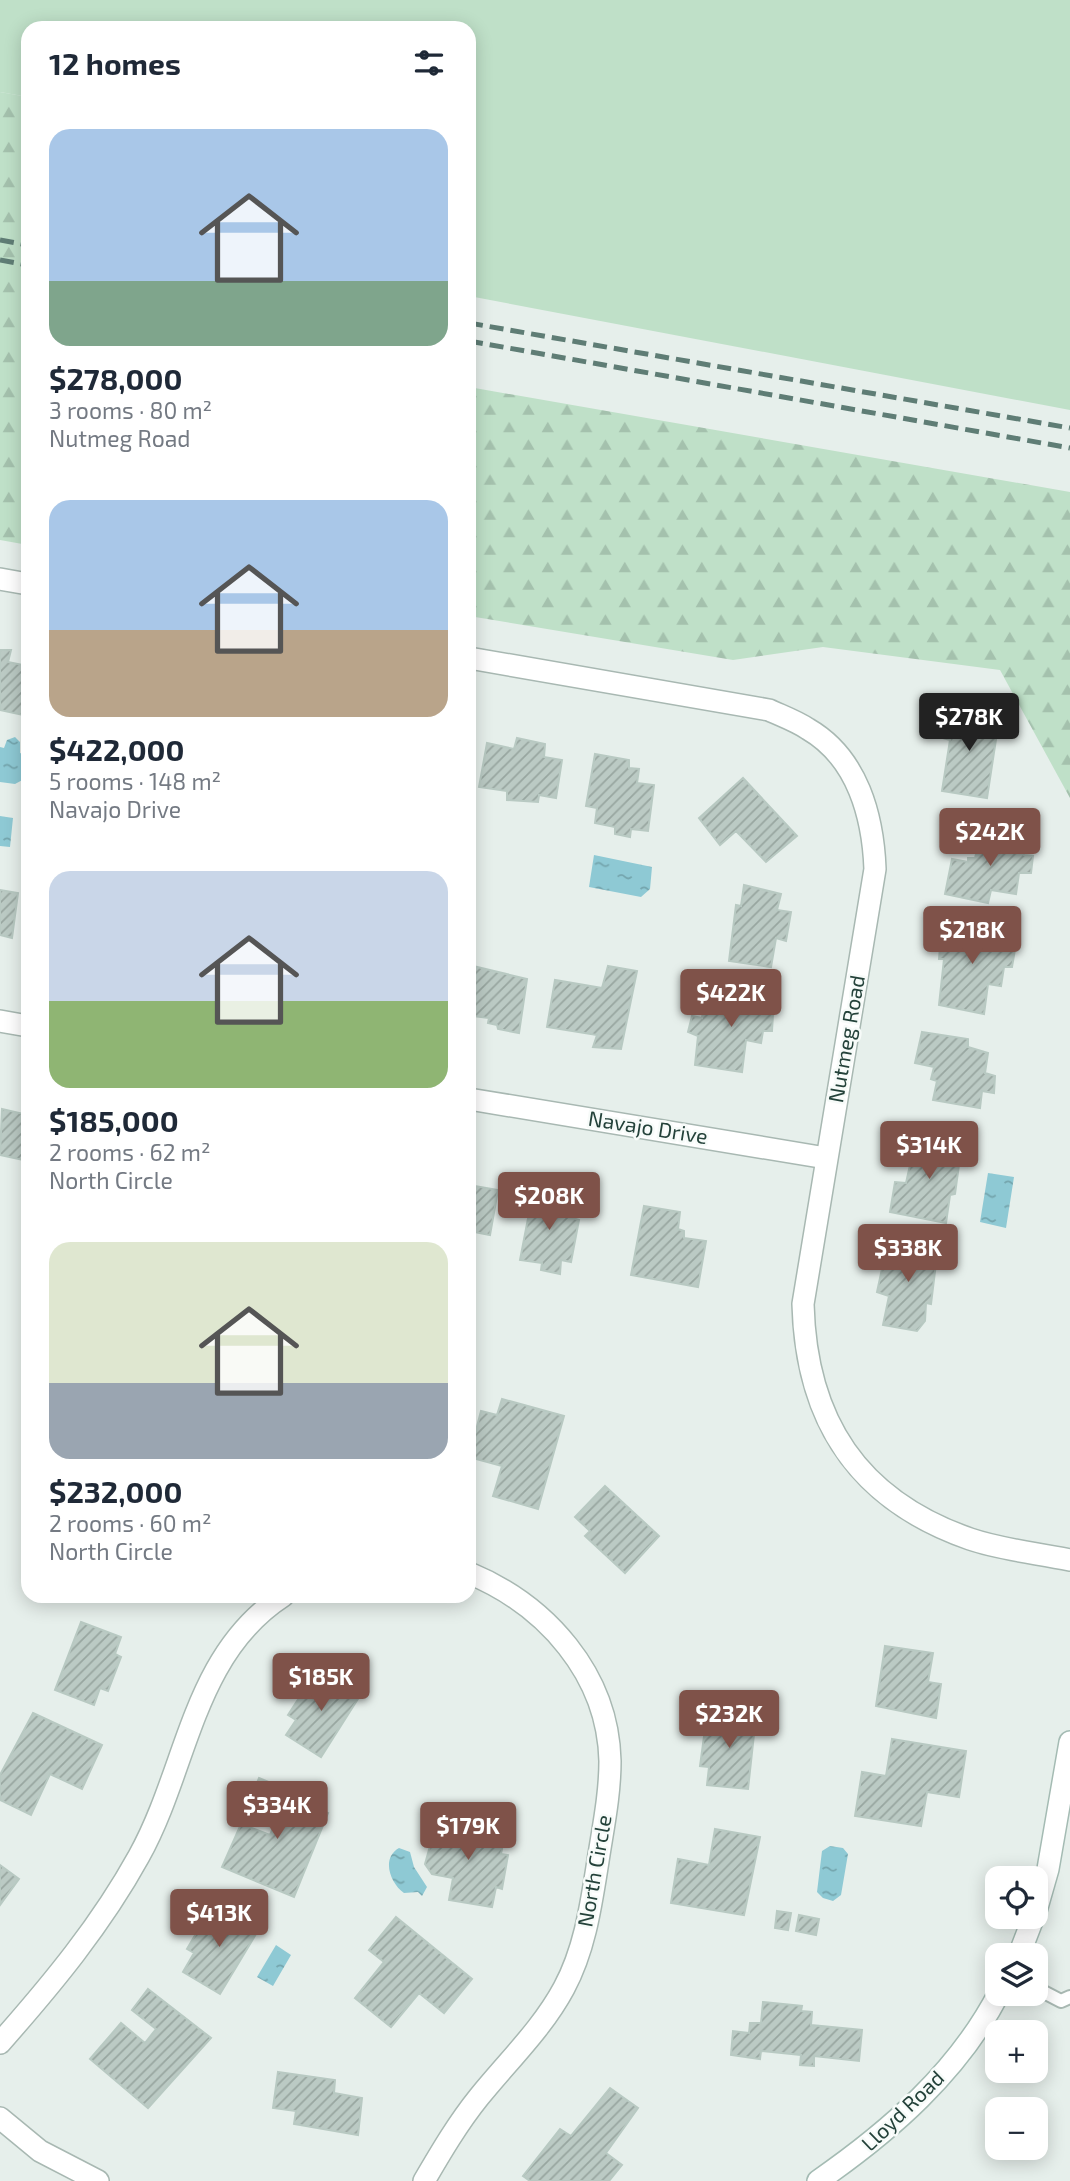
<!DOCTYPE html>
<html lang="en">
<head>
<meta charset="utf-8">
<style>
	body { margin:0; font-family:"Exo 2",sans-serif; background:#f6f6f7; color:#1f2937; height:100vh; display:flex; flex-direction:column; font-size:26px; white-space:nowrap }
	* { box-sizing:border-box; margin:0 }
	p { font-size:23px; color:#747a83 }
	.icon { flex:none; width:38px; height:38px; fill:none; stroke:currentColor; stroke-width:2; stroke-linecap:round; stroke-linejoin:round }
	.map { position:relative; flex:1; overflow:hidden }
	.drawer { position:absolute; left:21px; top:21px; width:455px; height:1582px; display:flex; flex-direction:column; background:#fff; border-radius:21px; box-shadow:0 4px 18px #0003 }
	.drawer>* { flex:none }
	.fabs { position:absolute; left:985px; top:1866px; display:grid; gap:14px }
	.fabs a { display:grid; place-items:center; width:63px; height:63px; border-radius:14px; background:#fff; box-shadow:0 4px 18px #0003; font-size:35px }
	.price { position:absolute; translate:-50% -60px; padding:0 16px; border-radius:7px; background:#7f5249; color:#fff; font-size:23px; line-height:46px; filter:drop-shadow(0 2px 4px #0008) }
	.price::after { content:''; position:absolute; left:50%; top:42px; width:21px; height:16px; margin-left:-10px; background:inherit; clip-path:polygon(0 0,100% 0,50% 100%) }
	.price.current { background:#222; color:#fff }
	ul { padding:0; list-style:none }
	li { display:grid; align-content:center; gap:14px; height:371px; padding:0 28px }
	li span { display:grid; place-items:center; height:217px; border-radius:21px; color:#555 }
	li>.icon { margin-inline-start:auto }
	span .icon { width:126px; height:126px; fill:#fffc; stroke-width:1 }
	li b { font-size:30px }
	h2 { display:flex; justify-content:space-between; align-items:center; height:84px; padding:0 28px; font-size:30px }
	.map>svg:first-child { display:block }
	.green { fill:#bfe0c8 }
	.forest { fill:url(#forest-firs) }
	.water { fill:url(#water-ripples) }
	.building { fill:url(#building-hatch); stroke:#b8c9c2; stroke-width:2 }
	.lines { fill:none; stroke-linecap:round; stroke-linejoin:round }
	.service-casing { stroke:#a8b8b2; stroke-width:16 }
	.minor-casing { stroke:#a8b8b2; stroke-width:24 }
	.secondary-casing { stroke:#a4bbb3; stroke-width:24 }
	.service { stroke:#fff; stroke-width:12 }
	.minor { stroke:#fff; stroke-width:21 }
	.secondary { stroke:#fff; stroke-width:21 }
	.rail { stroke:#5f7d75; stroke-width:5; stroke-dasharray:14 7; stroke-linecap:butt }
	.labels { text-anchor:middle; stroke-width:5; stroke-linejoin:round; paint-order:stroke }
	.street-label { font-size:21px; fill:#24423a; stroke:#f7fbf9 }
</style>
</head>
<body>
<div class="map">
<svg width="1070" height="2181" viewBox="0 0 1070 2181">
	<defs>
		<pattern id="forest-firs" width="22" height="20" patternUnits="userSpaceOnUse" patternTransform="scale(1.75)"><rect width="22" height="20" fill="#bfe0c8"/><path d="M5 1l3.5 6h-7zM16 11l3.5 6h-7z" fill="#a4c1ad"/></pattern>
		<pattern id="water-ripples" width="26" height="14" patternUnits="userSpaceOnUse" patternTransform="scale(1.75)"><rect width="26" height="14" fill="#8ec9d4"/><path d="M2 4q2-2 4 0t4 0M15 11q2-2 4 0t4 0" fill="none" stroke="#74a5ad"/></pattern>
		<pattern id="building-hatch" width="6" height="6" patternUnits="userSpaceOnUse" patternTransform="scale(1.75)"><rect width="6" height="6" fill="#bbcac4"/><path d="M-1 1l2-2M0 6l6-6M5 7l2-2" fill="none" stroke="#98a6a0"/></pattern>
	</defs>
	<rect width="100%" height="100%" fill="#e6efeb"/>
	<path class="green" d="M0,0H1070V410L469,296V28H28V97L0,92Z"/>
	<path class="forest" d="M0,92L28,97V545L0,540Z
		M469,387L1070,492V798L1000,670L823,647L733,660L469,616Z"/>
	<path class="water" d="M15,737L20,742V753L28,756V777L15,784L0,782V747L4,748L7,740Z
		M0,816L13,818L10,847L0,846Z
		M594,855L652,867L650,889L641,897L589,887Z
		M988,1173L1014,1177L1006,1228L980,1222Z
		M830,1846L843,1848L848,1854L841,1895L833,1901L823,1898L817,1892L822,1851Z
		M399,1848L410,1852L414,1867L427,1887L422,1896L418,1892L404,1893C390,1883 381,1858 399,1848Z
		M276,1945L291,1955L273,1986L257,1977Z"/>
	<path class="building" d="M0,650H11L8,662L28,666V716L0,710Z
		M943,711L999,720L987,798L942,791L950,740L939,737Z
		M517,738L545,744L544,757L562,760L556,798L539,795L538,802L507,800V791L479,787L487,743L514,749Z
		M595,754L629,760V768L639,769L637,783L654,785L648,831L631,829L630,837L615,834V827L595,823L597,808L586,806Z
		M743,778L797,836L766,862L736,831L720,845L699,818Z
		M982,831L1027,840L1024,855L1033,856L1031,873H1019L1016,894L991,890L988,903L945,894L952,859L968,862V858H975Z
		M744,885L781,894L777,910L791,912L786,941L776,938L771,967L729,961L736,905L741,906Z
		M0,890L18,893L12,938L0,935Z
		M946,926L1017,938L1012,967H1004L1001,986L988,984L984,1014L939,1005L944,959H939L940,947H936L939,929L945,931Z
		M469,965L527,979L519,1033L498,1029L497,1025L488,1023L489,1018L472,1016L473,1013L469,1012Z
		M608,966L637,971L621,1049L593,1047L597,1035L547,1027L555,980L602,988Z
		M733,991L774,998L772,1031H763L761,1043L746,1040L742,1072L695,1065L698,1036L688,1032L692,1016L702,1018L705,996L730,1002Z
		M922,1032L968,1039V1047L988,1053L985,1073L995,1076L994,1093L982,1091L980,1108L933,1100L937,1081L931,1079L934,1067L915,1063Z
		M2,1109L28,1115V1161L0,1155Z
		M916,1137L962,1143L955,1194L950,1195L946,1223L890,1212L895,1182L906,1183L910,1165L918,1166Z
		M469,1176L472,1177L469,1185L498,1190L490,1235L469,1231Z
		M538,1188L566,1193L563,1215L579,1220L571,1262L561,1260L560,1274L541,1270L542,1263L520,1260L531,1203L536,1204Z
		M644,1206L680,1212L678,1229L684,1231V1238L706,1241L698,1287L631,1275Z
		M894,1238L938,1247L931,1304L926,1303L925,1321L917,1331L883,1325L889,1296L877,1292L883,1264L891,1266Z
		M502,1399L564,1416L538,1509L493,1496L502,1466L469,1457L481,1411L497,1415Z
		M605,1486L659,1536L625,1573L585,1536L590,1531L575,1517Z
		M81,1622L121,1637L115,1654L121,1657L108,1691L100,1688L94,1705L55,1690Z
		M885,1646L933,1653L928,1682L941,1684L936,1718L876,1706Z
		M326,1672L361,1694L321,1757L286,1735L296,1720L288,1715L308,1684L315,1688Z
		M714,1712L756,1716L748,1789L707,1785L709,1767L700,1766L705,1729H712Z
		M33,1713L102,1745L82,1789L50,1774L31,1815L0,1800V1775Z
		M892,1739L966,1751L959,1797L927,1792L921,1826L855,1816L862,1772L886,1776Z
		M259,1778L293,1792L291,1797L328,1813L294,1897L222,1867L241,1824L270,1835L278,1815L249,1803Z
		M437,1821L505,1833L501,1854L508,1855L502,1889L496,1887L492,1907L449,1900L453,1878L432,1874L425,1864Z
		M715,1829L760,1837L744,1915L671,1903L678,1859L709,1865Z
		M0,1865L19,1879L0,1905Z
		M222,1907L259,1929L220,1994L183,1972L194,1953L187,1949L204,1920L212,1924Z
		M777,1911L791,1913L788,1930L775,1928Z
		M799,1915L819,1919L816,1935L796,1931Z
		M396,1917L472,1979L444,2013L419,1993L391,2027L355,1998L384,1962L369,1950Z
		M148,1989L211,2038L148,2108L90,2059L121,2023L145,2043L156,2029L132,2010Z
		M763,2002L802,2006L801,2011L812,2012L811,2025L862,2030L859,2061L814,2056V2066L800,2065L801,2055L761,2051L760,2059L731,2055L733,2031L749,2033L750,2023H761Z
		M278,2072L335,2080L334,2093L362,2098L358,2135L294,2124L296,2111L273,2108Z
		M610,2088L638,2108L606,2153L622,2165L609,2181H530L523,2176L560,2129L571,2136Z"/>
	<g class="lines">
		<g class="service-casing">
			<path id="service" d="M1036,1988L1061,2001L1070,1997"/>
		</g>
		<g class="minor-casing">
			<path id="minor" d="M0,579L28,584
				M469,658L769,710C782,716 796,721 808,729C858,758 873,817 875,869L803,1304C806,1421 858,1500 970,1539C1002,1550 1037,1553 1070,1560
				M0,1021L28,1026
				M469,1099L826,1158
				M0,2043C52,1984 101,1925 139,1856C188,1768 192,1655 283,1596
				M0,2118L40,2151L98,2181
				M424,2181C441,2152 458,2123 479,2097C508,2061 542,2029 564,1988C585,1949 591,1905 598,1861C603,1828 610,1795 610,1761C608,1674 546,1605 469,1573"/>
		</g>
		<g class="secondary-casing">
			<path id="secondary" d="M1036,1911L1048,1869L1070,1742
				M1019,1955L1034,1916
				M818,2181C890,2131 958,2072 999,1993"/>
		</g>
		<use href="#service" class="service"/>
		<use href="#minor" class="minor"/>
		<use href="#secondary" class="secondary"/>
		<path class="rail" d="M0,240L28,245
			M0,260L28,265
			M469,323L1070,428
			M469,341L1070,448"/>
	</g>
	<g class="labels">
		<g class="street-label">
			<text transform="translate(847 1039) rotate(-80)" y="7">Nutmeg Road</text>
			<text transform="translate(648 1128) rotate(9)" y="7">Navajo Drive</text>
			<text transform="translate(595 1871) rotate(-80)" y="7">North Circle</text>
			<text transform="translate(903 2111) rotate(-44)" y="7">Lloyd Road</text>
		</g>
	</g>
</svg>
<div class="fabs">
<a><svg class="icon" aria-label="locate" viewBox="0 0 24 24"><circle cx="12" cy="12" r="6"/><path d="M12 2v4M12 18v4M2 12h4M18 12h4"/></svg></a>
<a><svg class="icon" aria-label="layers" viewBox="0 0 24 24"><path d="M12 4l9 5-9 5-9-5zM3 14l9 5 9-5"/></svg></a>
<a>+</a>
<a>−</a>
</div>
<b class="price current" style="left:969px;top:753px">$278K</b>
<b class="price" style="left:990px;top:868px">$242K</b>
<b class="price" style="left:972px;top:966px">$218K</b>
<b class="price" style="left:731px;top:1029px">$422K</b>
<b class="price" style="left:929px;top:1181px">$314K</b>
<b class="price" style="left:549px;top:1232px">$208K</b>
<b class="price" style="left:908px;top:1284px">$338K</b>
<b class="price" style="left:321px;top:1713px">$185K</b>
<b class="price" style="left:729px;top:1750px">$232K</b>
<b class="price" style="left:277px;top:1841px">$334K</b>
<b class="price" style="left:468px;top:1862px">$179K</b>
<b class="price" style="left:219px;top:1949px">$413K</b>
<section class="drawer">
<h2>12 homes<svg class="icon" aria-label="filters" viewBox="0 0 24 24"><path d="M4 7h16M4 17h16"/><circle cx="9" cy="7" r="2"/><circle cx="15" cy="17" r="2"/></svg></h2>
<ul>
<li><span style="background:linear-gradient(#a9c7e8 70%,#7fa58c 0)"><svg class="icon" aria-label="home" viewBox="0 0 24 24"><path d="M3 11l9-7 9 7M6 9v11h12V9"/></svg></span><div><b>$278,000</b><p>3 rooms · 80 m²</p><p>Nutmeg Road</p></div></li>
<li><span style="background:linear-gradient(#a9c7e8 60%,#b9a48a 0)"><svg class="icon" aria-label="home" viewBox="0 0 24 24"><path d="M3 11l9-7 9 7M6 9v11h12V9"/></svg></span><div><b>$422,000</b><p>5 rooms · 148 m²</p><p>Navajo Drive</p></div></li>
<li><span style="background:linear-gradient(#c9d6e8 60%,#8fb573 0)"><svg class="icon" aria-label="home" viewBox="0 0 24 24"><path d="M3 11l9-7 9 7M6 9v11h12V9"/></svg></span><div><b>$185,000</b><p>2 rooms · 62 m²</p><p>North Circle</p></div></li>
<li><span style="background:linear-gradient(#dfe7d0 65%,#9aa5b1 0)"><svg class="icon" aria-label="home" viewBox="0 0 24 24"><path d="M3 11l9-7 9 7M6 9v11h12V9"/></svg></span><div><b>$232,000</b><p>2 rooms · 60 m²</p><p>North Circle</p></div></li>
</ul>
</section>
</div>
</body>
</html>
